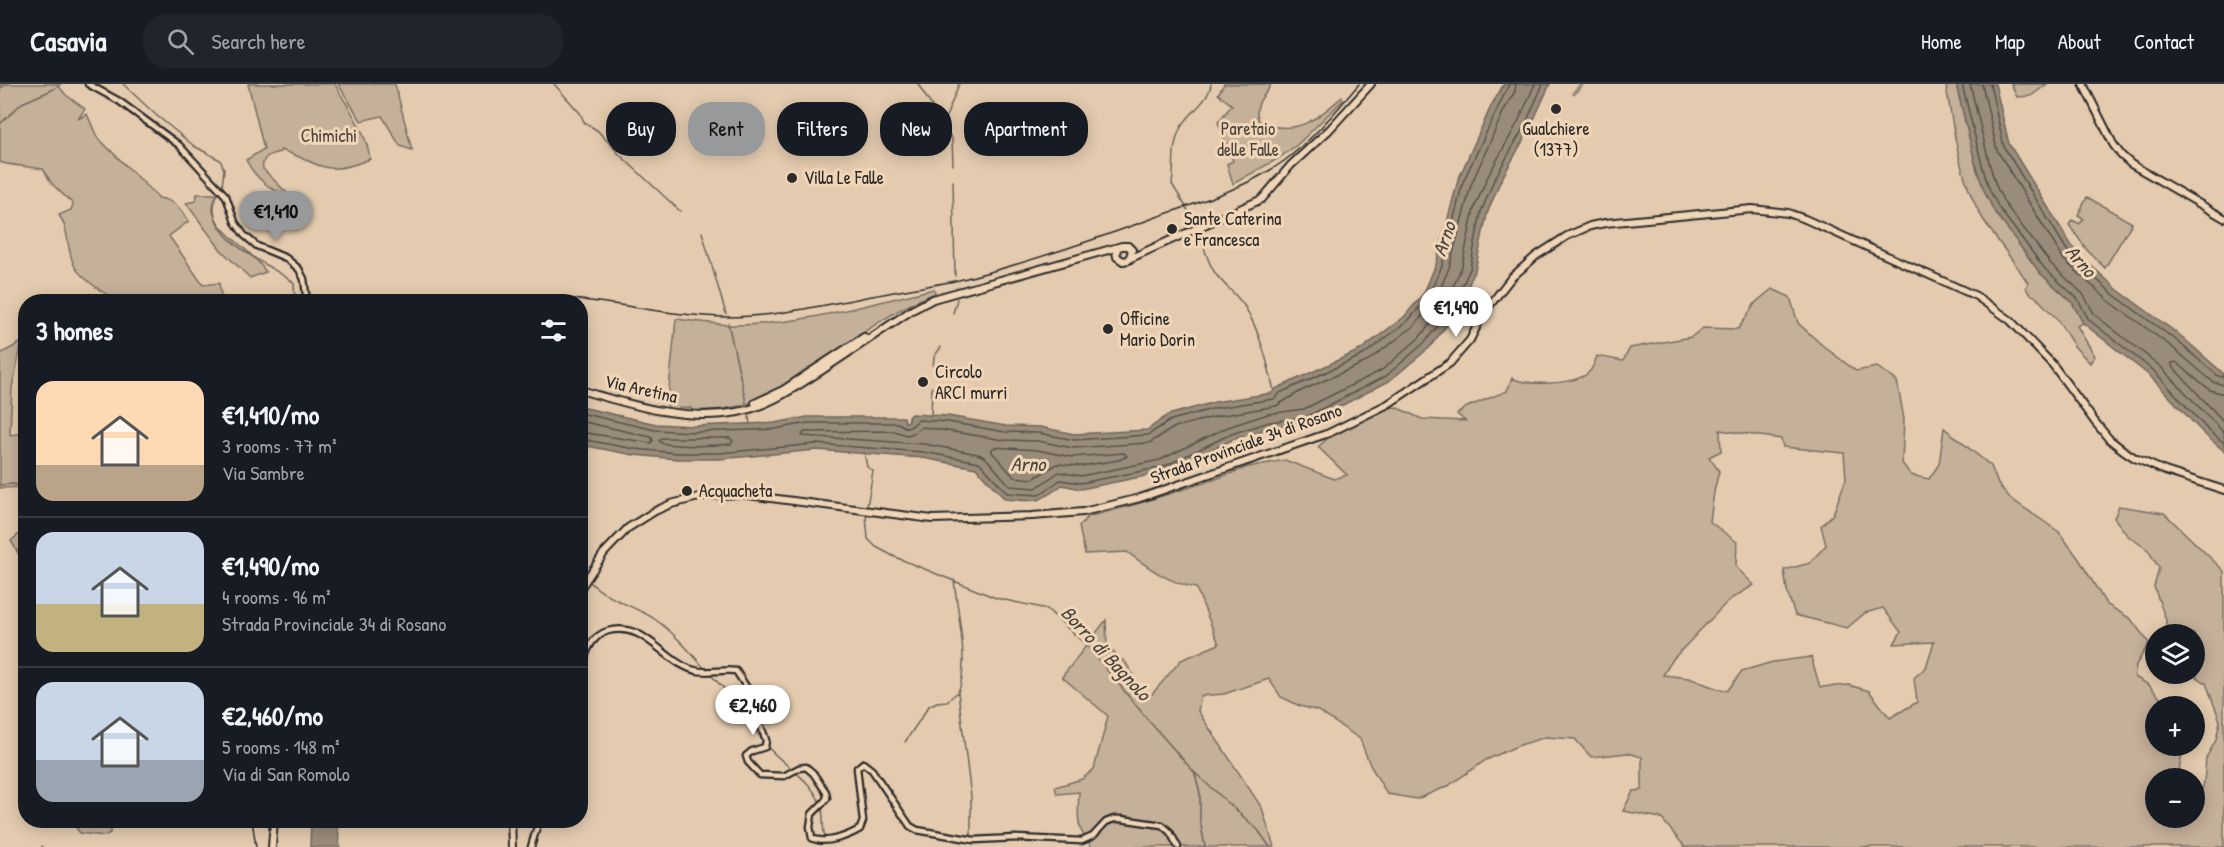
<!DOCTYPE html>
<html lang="en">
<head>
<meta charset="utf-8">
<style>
	body { margin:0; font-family:"Patrick Hand",sans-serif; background:#20242c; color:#f1f3f6; height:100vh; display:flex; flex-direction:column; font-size:22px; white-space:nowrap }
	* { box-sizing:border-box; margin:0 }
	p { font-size:20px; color:#9ea1a6 }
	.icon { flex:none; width:33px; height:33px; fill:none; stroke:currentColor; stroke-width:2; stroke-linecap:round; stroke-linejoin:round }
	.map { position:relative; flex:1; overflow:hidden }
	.panel { position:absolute; left:18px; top:210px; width:570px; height:534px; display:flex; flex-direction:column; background:#171b24; border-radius:24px; box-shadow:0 3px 15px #0003 }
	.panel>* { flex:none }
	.banner { position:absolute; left:606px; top:18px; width:570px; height:54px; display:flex; gap:12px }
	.tools { position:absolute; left:2145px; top:540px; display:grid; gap:12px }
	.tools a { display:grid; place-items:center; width:60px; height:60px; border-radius:50%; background:#171b24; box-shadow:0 3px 15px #0003; font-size:30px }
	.price { position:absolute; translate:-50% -51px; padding:0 14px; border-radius:21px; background:#fff; color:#222; font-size:20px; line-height:39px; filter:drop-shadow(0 2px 3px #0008) }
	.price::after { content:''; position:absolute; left:50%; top:36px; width:18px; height:14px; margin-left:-9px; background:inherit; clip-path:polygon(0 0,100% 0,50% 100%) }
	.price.on { background:#98999b; color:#111 }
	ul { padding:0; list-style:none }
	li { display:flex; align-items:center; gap:18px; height:150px; padding:0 18px }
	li+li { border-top:2px solid #363941 }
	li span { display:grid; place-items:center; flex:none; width:168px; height:120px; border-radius:18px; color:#555 }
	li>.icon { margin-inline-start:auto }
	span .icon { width:72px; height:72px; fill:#fffc; stroke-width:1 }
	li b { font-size:26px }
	h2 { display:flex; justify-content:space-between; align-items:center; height:72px; padding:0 18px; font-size:26px }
	.chip { padding:0 21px; border-radius:24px; background:#171b24; box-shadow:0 3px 15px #0003; font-size:21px; line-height:54px }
	.chip.on { background:#98999b; color:#111 }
	header { display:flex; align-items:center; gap:36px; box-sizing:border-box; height:84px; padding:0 30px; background:#171b24; border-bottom:2px solid #363941 }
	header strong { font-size:28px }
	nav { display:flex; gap:33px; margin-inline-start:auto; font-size:21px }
	.search { width:420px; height:54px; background:#20242c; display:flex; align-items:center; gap:15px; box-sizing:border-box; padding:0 21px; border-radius:24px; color:#9ea1a6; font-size:22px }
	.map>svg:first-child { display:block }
	.green { fill:#c5b099; stroke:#786e62; stroke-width:1.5; fill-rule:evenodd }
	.water { fill:#9a8c7a; stroke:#6e655a; stroke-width:1.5 }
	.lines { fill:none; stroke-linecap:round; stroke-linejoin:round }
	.shore { stroke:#57524b; stroke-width:1.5 }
	.stream { stroke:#6e655a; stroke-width:1.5 }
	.canal { stroke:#9a8c7a; stroke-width:4.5 }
	.minor-casing { stroke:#2b2b2b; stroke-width:9 }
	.major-casing { stroke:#2b2b2b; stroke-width:10 }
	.minor { stroke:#f0d5b7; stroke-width:4.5 }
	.major { stroke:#f0d5b7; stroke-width:6 }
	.rail { stroke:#2b2b2b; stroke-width:1.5 }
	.poi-dot { fill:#2b2b2b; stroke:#f0d5b7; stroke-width:2 }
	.labels { text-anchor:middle; stroke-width:6; stroke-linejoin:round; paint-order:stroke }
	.park-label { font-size:18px; fill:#4a4641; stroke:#f0d5b7 }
	.poi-label { font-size:18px; fill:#2b2b2b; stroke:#f0d5b7; text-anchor:start }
	.street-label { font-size:18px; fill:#2b2b2b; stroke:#f0d5b7 }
	.water-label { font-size:20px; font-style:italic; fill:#47433f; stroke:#f0d5b7 }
</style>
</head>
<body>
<header>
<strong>Casavia</strong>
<div class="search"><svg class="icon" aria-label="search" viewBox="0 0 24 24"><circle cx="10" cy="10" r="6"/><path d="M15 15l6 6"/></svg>Search here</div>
<nav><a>Home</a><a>Map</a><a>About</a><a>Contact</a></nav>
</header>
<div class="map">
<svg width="2224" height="763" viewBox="0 0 2224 763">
	<rect width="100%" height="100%" fill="#e4cbaf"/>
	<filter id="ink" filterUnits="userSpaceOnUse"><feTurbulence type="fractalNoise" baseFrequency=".0167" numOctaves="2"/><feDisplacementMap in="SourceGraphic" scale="12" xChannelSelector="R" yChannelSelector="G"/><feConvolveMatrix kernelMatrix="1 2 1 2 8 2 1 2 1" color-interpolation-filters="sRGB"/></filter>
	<g filter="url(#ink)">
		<path class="green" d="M0,0H57L66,11L85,25L78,35L87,30L97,53L159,114C177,117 179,124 189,137L169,152L203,201L219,199L222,217H210L209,215L202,218C187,218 128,221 119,217C108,213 80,193 75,183C66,167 70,146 59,131L71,126L73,120L52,100L43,85C34,83 5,81 0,78Z
			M248,0H335C348,25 366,45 370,75C323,94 323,80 281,66L280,68C270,70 261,73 263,85L291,113L289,115C270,104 256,96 246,76L264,65Z
			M338,0H395L412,66L400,62L382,32L361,37Z
			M1224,0H1271C1267,11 1258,13 1257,28C1257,36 1260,40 1267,41C1300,50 1318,34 1342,13L1343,16L1298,60L1279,74L1233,100L1227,80L1233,77L1218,38L1232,21L1218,10Z
			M1950,0H1956L1977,86L2021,162L2040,189L2072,218L2083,239L2077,242L2095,272L2090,279L2074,262L2057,235L2037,214L2028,208L2026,203L2028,199C2014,177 1997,157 1983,135C1959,96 1954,46 1946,2Z
			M2011,0H2047L2031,12L2017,13Z
			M829,31L835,56L822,60L815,35Z
			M197,110H217C215,115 212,122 213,128C220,151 252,165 266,188L250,194L221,166L186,119L196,117Z
			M2087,113L2132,139L2105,184L2087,166L2069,141L2072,136L2080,140L2083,134L2078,131Z
			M934,205L935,209C889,227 848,260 806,288C787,300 768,313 746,320C728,326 710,326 692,327L691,324H679L678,326L667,325L676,235C694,237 713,240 731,241C796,242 870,220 934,205Z
			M1772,205L1790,213L1798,239L1822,261L1856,287L1877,283L1897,297L1904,335L1902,379L1911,391L1929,395L1939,380L1944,344L1991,382L1998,400L2010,414L2059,448L2079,475L2106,520L2131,535L2149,559L2136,581L2135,593L2149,601L2167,622H2156V662H2183L2178,694H2156V734H2194L2195,724H2197L2204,698L2206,674L2216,656L2220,637L2206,599L2193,590L2194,550H2165L2166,536L2154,503L2159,484L2148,466L2127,451L2114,434L2119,422L2164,429L2224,487V763H1685L1661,734L1623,727L1633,707L1642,706V673L1628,669L1591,673L1575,655L1546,653L1517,662L1486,676L1448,702L1417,715L1387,710L1370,681L1360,655L1318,627L1300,622L1281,613L1269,595L1224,610L1201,612L1198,627L1262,724L1274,763H1092C1075,744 1078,732 1079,708L1057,710L1055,703L1082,695L1094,685L1108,632L1062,593L1106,536L1107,563L1126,579L1147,616L1181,576L1219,560L1196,504C1169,499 1149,484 1127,468L1085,470L1079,443L1087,433L1137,420L1213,396L1248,383L1285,376L1334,395L1347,391L1318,363L1329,353L1388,324L1396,323L1422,335L1465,337L1457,330L1467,323L1507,307L1512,294C1527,302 1574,301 1588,289C1592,286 1595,278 1597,272L1623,277L1630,264L1691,253L1703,244L1738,245L1756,218ZM1720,346L1781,355L1783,363L1844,369L1846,395L1833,430L1821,442L1826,461L1810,479L1784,486L1787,507L1795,531L1847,544L1865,529L1883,524L1901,548L1894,560L1934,558L1926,583L1914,594L1917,618L1890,634L1869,607L1849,601L1820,603L1811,573L1773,578L1742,587L1728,606L1718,605L1689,594L1663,591L1673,575L1729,516L1754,501L1736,483L1737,458L1710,438L1714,408L1719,387L1709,373L1721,367Z
			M22,258L12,303L10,351L25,349V403L0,404V270Z
			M25,445V481L11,457Z
			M71,737V736L113,737L110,749L104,752L80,749Z"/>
		<path class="water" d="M1504,0H1550L1530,44L1500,98L1487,130L1475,186L1457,228L1429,264L1389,297L1308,339L1272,343L1232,356L1165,388L1081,405L1062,401C1036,421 1036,417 1005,415L976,384L923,374L816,366L719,375H677L634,371L581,361V323L656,340L693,342L774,339L807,333H904L905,338L909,337L908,333L911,330L948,332L1006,342L1040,343L1074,350L1147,346L1168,331L1215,318L1272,309L1275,305L1360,266L1404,233L1424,209L1436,180L1458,96L1492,20Z
			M1956,0H1995L2009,60L2075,167L2118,206L2181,252L2224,290V367L2204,350L2150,292L2083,239L2072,218L2040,189L1994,127L1985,109L1977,86Z
			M311,737H337L340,763H310Z"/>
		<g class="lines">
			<path class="shore" d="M1516,0L1515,7L1504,26L1471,101L1449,184L1436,215L1413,243L1366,278L1301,307L1276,322L1218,332L1175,343L1149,359L1073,364L1038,357L1004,356L922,343L914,349L907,351L894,347L804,348L802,352L924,360L978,370L986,374L1010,402L1036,404L1059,388L1081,392L1160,376L1228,343L1268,330L1304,325L1382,286L1419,254L1445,221L1462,182L1474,125L1488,92L1518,38L1535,0
				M1962,0L1983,85L1990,107L1999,124L2045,185L2077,214L2089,236L2154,287L2208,346L2224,359
				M1970,0L1990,82L1997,104L2005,120L2051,180L2083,210L2095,231L2160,282L2224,349
				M1982,0L1997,66L2064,176L2109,217L2172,263L2213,298L2224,301
				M1990,0L2004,63L2070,171L2114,211L2177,257L2218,292L2224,293
				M2224,310L2210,306L2176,278L2172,279V282L2224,338
				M580,329L655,346L693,348L775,345L808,339H898L907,344L912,342L918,336L948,338L1005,348L1039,349L1074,356L1148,351L1171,336L1216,324L1274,315L1280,309L1363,271L1408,237L1428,213L1442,182L1463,98L1509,0
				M580,337L651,353L653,356L651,359L580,348
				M662,354H730L733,357L731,360C708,362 683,363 661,359L659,356Z
				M580,355L635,365L677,369H719L816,360L923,368L979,378L1007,409L1039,411L1060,396L1081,399L1163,383L1231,350L1270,338L1306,333L1386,292L1424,259L1452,224L1470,185L1481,128L1494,96L1525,41L1543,0
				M995,363L1037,366L1072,373L1124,369L1127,372L1119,376L1081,382L1057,380L1033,395L1014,393L992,368V365Z"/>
			<path class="stream" d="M123,0L156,31L194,62L220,76L224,85L222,103
				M554,0L580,29L584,38L598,47L620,71L680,127
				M918,0L952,55L953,81
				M0,4L7,0
				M944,38L959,0
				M0,40L22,19L52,6L61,0
				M953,97L955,192
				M219,107C194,151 269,179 294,199L295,218
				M1197,141L1172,100C1175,81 1171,63 1180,45C1188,29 1209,18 1211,0
				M1198,146C1204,160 1206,176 1215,189C1224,202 1237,210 1245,223C1260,248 1268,280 1274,307
				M702,148L726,230
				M953,229L957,215
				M728,239L746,318
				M933,283L934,273L941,263
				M931,332L932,303
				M749,333L750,341
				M864,368L867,383L873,387L867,423
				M0,401L13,400L26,403
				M866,432L868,455L876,463L895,473L996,514L1047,525L1090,565L1148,636L1194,688L1258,746L1270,763
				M954,496C957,526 970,582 958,608L971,713V753
				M589,497C606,515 632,521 653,534C674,548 691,569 707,587
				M710,590L731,612L763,657
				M905,658L929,622L937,618L947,617L958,608
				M766,661C784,683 814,695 822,725C824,734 822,744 825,753
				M1195,690L1200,709V736L1205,763
				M42,763V762"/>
			<path class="canal" d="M1574,9L1582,0"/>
			<g class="minor-casing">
				<path id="minor" d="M88,0L119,17L179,61L226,112L235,138L244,151L257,162L286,174L299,185L304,195L307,218
					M580,592C584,574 589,552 608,547C645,537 662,577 694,586C707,590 722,585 736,587L747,604L766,656L765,663L752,667L746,672L748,678L760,691L784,692L799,684L806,683L813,689L826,708L827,714L823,719L812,730L810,743L812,754C825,761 848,752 860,745L863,737L857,684L863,679L872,686L910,742L917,746L974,756L1016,754L1082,757L1093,752L1106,738L1114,735H1121L1162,741L1170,748L1178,763
					M531,763L539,736"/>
			</g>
			<g class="major-casing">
				<path id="major" d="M2083,0L2113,60L2121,71L2131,80L2224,134
					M1131,174L1262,115L1291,81L1329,46L1371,0
					M580,306C632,321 684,338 738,328C770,322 797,302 824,285C853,266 882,246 912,226L933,215L1122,162H1128L1132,166L1129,176L1123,177L1117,173L1116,167L1119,163
					M755,319L783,306L864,253
					M580,505L604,469L628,444L655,427L671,420L703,412L740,410L932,435L1032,432L1083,428L1140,414L1329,349L1388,320L1450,279L1470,256L1483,230L1511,194L1536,172L1567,152L1590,142L1605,139L1752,125L1788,129L1805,135L1976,212L2010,236L2053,281L2095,338L2109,355L2123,366L2135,374L2165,387L2224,406
					M511,736L512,763
					M272,763L274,736"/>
			</g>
			<use href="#minor" class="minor"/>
			<use href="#major" class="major"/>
			<path class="rail" d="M485,218C567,202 646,232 727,233C771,233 814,223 857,215C891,208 925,203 959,196C1024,180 1088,158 1151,135C1196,119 1245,105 1284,77C1313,55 1336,27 1359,0
				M252,736L256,763"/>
		</g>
	</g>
	<g class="poi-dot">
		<circle cx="1556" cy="25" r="6"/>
		<circle cx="792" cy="94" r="6"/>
		<circle cx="1172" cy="145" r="6"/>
		<circle cx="1108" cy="245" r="6"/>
		<circle cx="923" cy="298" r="6"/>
		<circle cx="687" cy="407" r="6"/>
	</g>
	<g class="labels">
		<g class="park-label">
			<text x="1248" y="51">Paretaio<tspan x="1248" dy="21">delle Falle</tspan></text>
			<text x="329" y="58">Chimichi</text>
		</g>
		<g class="poi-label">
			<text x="1556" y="51" text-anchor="middle">Gualchiere<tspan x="1556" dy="21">(1377)</tspan></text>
			<text x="804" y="100">Villa Le Falle</text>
			<text x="1184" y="141">Sante Caterina<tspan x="1184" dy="21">e Francesca</tspan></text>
			<text x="1120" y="241">Officine<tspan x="1120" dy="21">Mario Dorin</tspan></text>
			<text x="935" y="294">Circolo<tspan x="935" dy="21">ARCI murri</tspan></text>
			<text x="699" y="413">Acquacheta</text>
		</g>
		<g class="street-label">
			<text transform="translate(641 305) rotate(13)" y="6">Via Aretina</text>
			<text transform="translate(1246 360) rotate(-20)" y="6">Strada Provinciale 34 di Rosano</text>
		</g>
		<g class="water-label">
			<text transform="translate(1444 155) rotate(-71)" y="7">Arno</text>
			<text transform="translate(2081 177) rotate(49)" y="7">Arno</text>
			<text x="1028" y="387">Arno</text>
			<text transform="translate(1106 569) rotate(47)" y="7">Borro di Bagnolo</text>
		</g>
	</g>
</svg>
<div class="tools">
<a><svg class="icon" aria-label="layers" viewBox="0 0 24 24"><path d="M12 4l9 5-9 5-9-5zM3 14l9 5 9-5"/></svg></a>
<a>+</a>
<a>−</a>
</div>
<b class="price on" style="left:276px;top:158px">€1,410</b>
<b class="price" style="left:1456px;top:254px">€1,490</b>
<b class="price" style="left:753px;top:652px">€2,460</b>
<div class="banner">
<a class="chip">Buy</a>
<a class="chip on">Rent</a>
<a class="chip">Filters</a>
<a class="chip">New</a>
<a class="chip">Apartment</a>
</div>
<section class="panel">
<h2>3 homes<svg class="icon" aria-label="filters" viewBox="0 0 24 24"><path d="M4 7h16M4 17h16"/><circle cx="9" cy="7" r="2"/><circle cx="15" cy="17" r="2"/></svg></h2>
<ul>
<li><span style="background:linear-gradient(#ffd9b3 70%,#b9a48a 0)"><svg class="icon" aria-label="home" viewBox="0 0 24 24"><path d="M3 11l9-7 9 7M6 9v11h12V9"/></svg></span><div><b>€1,410/mo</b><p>3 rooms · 77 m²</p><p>Via Sambre</p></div></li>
<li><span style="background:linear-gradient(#c9d6e8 60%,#c2b280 0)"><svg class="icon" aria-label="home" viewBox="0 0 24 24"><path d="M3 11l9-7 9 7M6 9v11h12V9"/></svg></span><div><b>€1,490/mo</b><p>4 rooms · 96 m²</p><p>Strada Provinciale 34 di Rosano</p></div></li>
<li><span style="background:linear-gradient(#c9d6e8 65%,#9aa5b1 0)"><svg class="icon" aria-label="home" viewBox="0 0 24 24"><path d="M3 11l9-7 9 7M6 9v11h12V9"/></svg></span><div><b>€2,460/mo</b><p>5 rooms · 148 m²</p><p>Via di San Romolo</p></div></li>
</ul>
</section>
</div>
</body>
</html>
